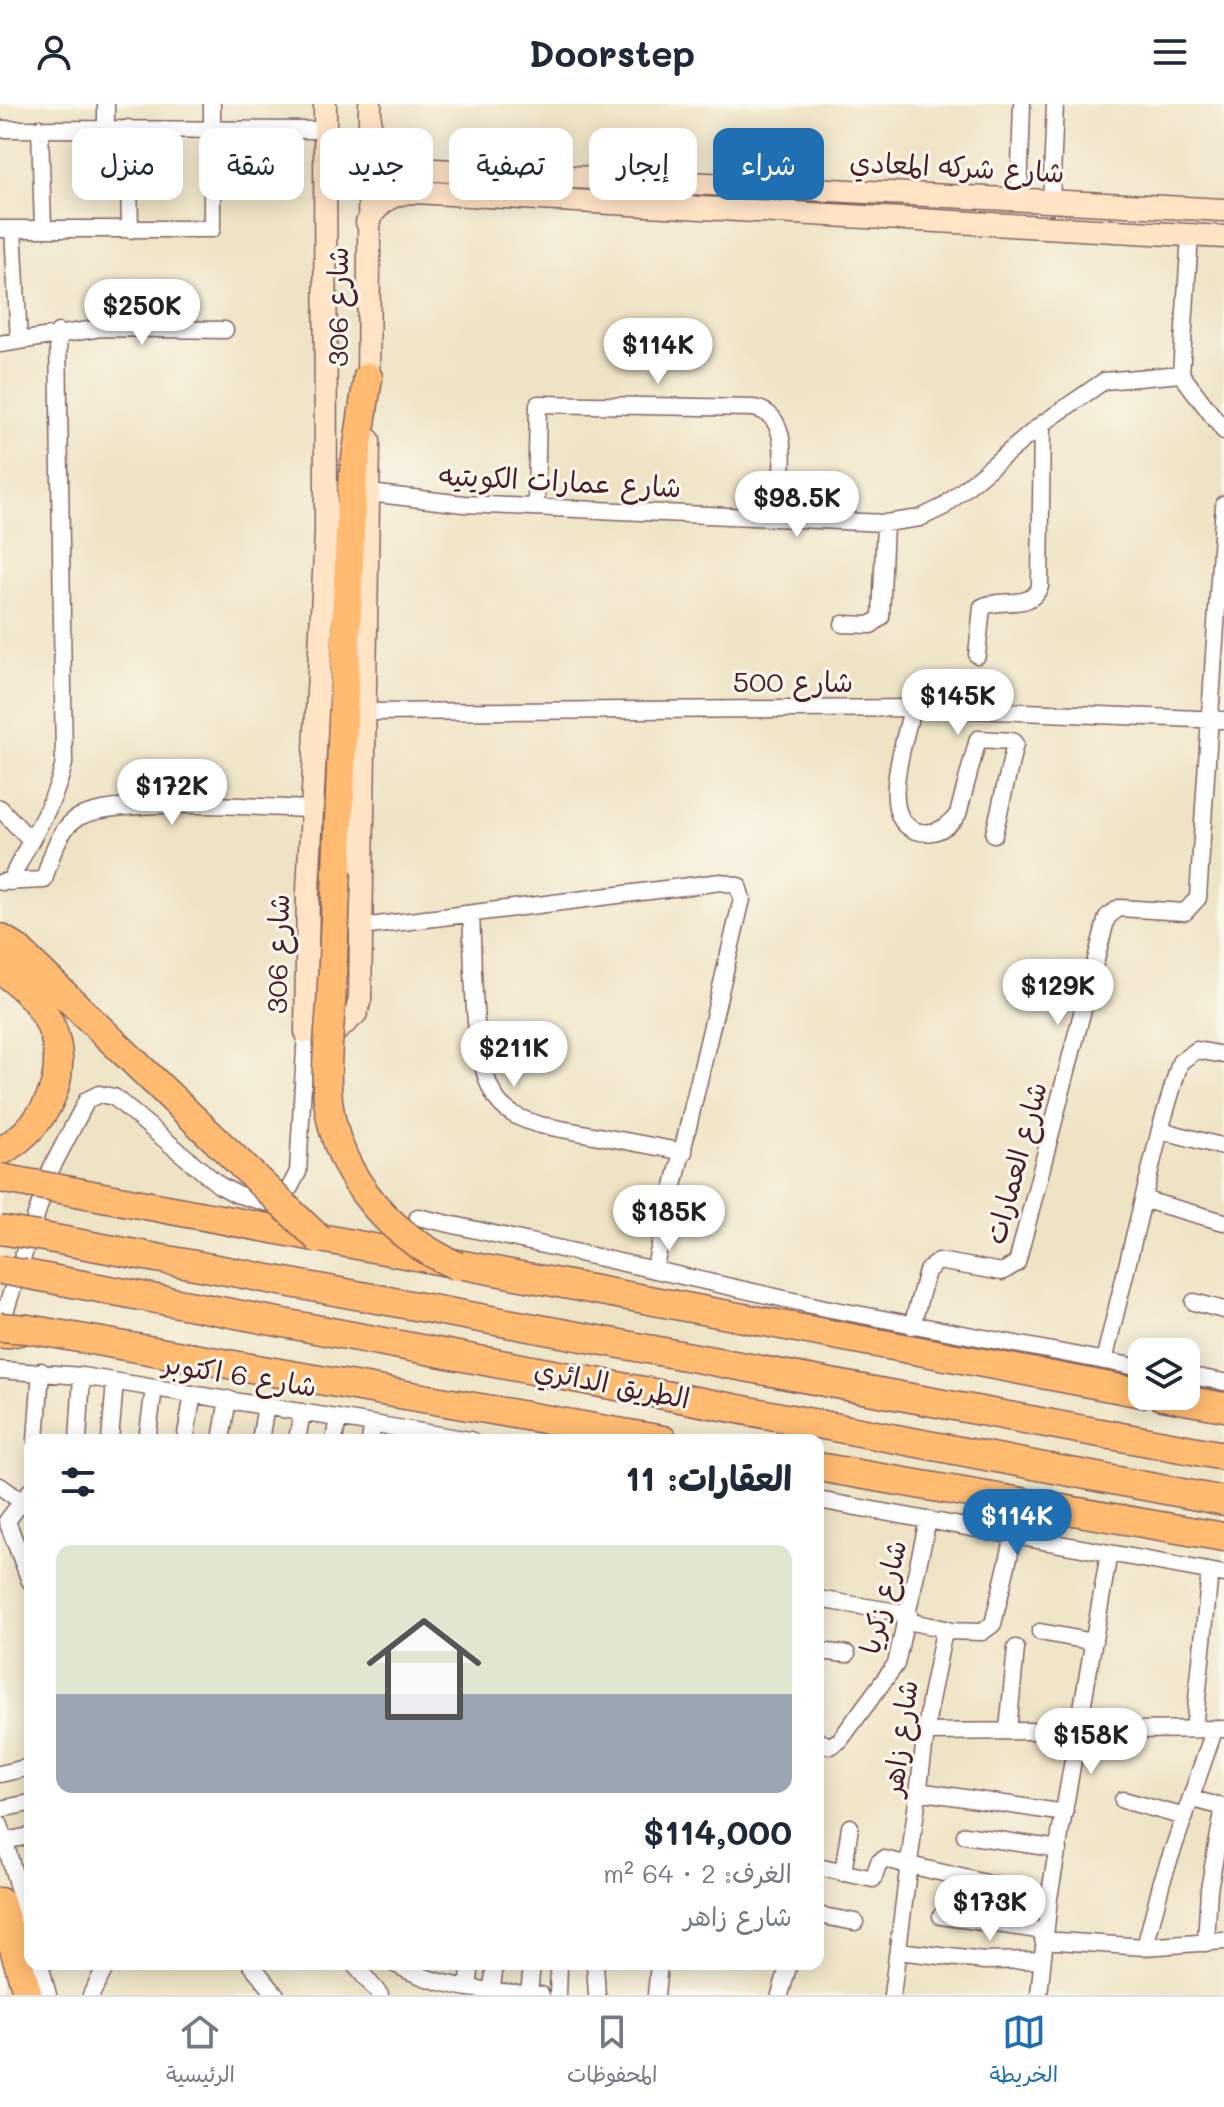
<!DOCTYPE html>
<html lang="ar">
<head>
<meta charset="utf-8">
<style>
	body { margin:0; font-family:Mali,"Playpen Sans Arabic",sans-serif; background:#f6f6f7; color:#1f2937; direction:rtl; height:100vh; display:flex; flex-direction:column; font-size:30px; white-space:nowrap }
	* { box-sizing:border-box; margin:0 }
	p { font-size:26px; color:#747a83 }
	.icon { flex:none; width:44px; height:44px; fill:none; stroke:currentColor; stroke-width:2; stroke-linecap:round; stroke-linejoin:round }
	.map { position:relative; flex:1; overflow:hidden; direction:ltr }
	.panel { position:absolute; left:24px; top:1330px; width:800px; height:536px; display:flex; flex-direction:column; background:#fff; border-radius:16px; box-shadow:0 4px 20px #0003; direction:rtl }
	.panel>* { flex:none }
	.hud { position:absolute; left:24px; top:24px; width:800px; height:72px; direction:rtl; display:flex; gap:16px }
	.controls { position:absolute; left:1128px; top:1234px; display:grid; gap:16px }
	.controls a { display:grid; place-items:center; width:72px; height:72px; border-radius:16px; background:#fff; box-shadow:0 4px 20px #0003; font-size:40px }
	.price { position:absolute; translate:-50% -68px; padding:0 18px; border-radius:28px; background:#fff; color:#222; font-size:26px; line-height:52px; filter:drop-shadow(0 2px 4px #0008) }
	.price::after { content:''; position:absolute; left:50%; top:48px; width:24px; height:18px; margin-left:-12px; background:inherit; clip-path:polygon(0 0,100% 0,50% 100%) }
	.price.selected { background:#1f6fb2; color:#fff }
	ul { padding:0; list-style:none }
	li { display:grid; align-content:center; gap:16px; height:424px; padding:0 32px }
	li span { display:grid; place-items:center; height:248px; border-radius:16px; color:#555 }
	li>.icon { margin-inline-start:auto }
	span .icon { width:144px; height:144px; fill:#fffc; stroke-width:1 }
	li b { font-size:34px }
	h2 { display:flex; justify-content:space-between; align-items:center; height:96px; padding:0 32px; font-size:34px }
	.tag { padding:0 28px; border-radius:16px; background:#fff; box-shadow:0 4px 20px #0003; font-size:28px; line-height:72px }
	.tag.selected { background:#1f6fb2; color:#fff }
	header { display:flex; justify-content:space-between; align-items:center; height:104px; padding:0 32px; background:#fff; font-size:36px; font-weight:700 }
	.menu { display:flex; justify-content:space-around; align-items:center; height:112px; border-top:2px solid #e0e1e3; background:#fff; font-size:22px; color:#747a83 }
	.menu a { display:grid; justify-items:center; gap:4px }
	.menu .selected { color:#1f6fb2 }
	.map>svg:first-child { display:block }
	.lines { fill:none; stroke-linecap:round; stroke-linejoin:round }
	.street-casing { stroke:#836461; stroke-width:19 }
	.secondary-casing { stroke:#836461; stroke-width:25 }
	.highway-casing { stroke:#836461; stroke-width:31 }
	.street { stroke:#fff; stroke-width:16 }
	.secondary { stroke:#ffe4c6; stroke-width:22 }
	.highway { stroke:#ffbb71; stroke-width:28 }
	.highway-bridge-casing { stroke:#836461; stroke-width:31; stroke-linecap:butt }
	.highway-bridge { stroke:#ffbb71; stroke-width:28 }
	.labels { text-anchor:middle; stroke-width:6; stroke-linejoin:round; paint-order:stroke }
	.street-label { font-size:28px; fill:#4a1f2b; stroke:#fbf7ec }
</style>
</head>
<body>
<header><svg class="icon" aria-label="menu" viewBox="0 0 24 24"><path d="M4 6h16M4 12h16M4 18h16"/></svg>Doorstep<svg class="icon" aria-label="person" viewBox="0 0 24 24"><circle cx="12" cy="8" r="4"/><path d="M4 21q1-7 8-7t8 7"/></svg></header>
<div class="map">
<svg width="1224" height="1891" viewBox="0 0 1224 1891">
	<rect width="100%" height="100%" fill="#fbf7ec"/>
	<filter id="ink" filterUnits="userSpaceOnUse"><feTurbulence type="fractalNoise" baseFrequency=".0125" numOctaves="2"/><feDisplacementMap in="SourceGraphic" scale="16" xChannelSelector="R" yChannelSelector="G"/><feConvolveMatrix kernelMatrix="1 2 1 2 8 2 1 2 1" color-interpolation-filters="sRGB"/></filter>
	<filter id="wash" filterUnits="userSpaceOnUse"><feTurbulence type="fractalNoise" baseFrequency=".006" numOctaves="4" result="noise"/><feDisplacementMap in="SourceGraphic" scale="32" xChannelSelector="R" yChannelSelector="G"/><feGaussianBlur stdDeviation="1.8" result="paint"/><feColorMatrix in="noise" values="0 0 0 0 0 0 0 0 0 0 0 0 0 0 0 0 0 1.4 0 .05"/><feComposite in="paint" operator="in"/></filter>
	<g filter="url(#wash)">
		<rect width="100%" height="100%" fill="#eee3c4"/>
	</g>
	<g filter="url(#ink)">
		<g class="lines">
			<g class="street-casing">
				<path id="street" d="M106,0V23
					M40,24L43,125
					M128,24L130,126
					M0,25L325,26
					M1019,96L1022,0
					M1051,98L1055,0
					M0,125H212V0
					M13,125L19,237
					M1190,131L1181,270L1224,327
					M0,240L101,224L225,226
					M369,389L464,400L885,419L920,414L943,403L1042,320L1104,277L1181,270
					M536,403L538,300L753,304C798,310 779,383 777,414
					M843,520L871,521L881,513L885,419
					M977,551L982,503C1001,493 1031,507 1040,482L1042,320
					M912,604C906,635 874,718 920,728C937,731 949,722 958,710L978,635L1012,637L1015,640L994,730
					M362,608L922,604L1224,616
					M0,704L29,735
					M2,778L44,776C50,756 57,729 74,716C107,691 267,704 314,705
					M10,778C28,737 55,702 64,659L58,228
					M471,810C474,859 470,960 498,997C509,1011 524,1016 540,1021L684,1048
					M362,823L721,778L738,782L742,795L654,1166
					M1160,1026L1224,1043
					M1145,1096L1224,1118
					M418,1113L825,1204L1142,1264
					M1194,1198L1224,1206
					M912,1222L927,1167L938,1157L1002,1168L1017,1159L1107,813L1119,804L1185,808L1198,794L1224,400
					M0,1224L51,1065L87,996L99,990L114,993L219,1081L236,1090L268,1099L288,1087L298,1068L306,928
					M1104,1257L1160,1026L1180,958L1197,946L1224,951
					M0,1266L82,1272L470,1336
					M1186,1271L1224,1278
					M36,1336L41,1267
					M78,1336L82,1272
					M110,1336L115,1278
					M147,1336L154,1284
					M185,1336L193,1290
					M221,1336L228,1295
					M260,1336L266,1302
					M297,1336L302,1308
					M334,1336L338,1314
					M370,1336L373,1320
					M0,1382L29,1403
					M30,1387L7,1417L30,1477
					M818,1396L1224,1470
					M818,1495L909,1510
					M907,1517L946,1525
					M1040,1528L1094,1538
					M818,1547L847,1550
					M1194,1625L1210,1468
					M1008,1626L1016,1544
					M926,1628L1224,1625
					M818,1637L830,1642L840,1636L896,1560L928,1416
					M0,1670L30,1663
					M918,1687L1065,1709
					M1192,1695L1224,1703L1209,1785L1206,1839
					M1123,1696L1185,1713
					M0,1705L30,1699
					M0,1721L30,1825
					M965,1731L1059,1745
					M4,1737L30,1732
					M818,1763L873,1775L879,1758L884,1755L1049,1794
					M843,1769L850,1723
					M818,1811L855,1818
					M941,1812L1045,1827
					M1043,1836L1145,1843L1224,1837
					M1145,1843L1162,1777L1215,1624
					M898,1847L984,1857L1041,1856
					M40,1860L48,1891
					M251,1860L276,1891
					M354,1860L380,1891
					M395,1860C439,1885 491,1887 541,1891
					M595,1860L597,1891
					M468,1884L471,1860
					M529,1890L532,1860
					M91,1891L107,1860
					M491,1891L495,1860
					M558,1891L559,1860
					M656,1891L659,1860
					M780,1891L789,1860
					M892,1891L930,1597L944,1527L982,1528L993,1520L1014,1432
					M1039,1891L1049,1794L1109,1449"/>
			</g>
			<g class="secondary-casing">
				<path id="secondary" d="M325,0L326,429L308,786L306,928H335L356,909L360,895L369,336
					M370,26L393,59L415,65L1224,106
					M367,118C379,99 391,89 414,88L1224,133
					M368,289L370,0"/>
			</g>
			<g class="highway-casing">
				<path id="highway" d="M337,767L352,381L368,273
					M0,834L16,844L152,975
					M0,866C76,913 79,1001 0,1048
					M55,1084L1142,1289
					M38,1132L1224,1352
					M25,1170L1224,1397
					M4,1230L28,1225L663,1336
					M1162,1292L1224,1303
					M818,1363L1224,1433
					M0,1798L28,1891"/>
			</g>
			<use href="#street" class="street"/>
			<use href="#secondary" class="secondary"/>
			<use href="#highway" class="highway"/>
			<g class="highway-bridge-casing">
				<path id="highway-bridge" d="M337,767C335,812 333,857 331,902C329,928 326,956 327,982C330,1064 384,1129 457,1162
					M152,975L319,1135
					M0,1074L55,1084
					M0,1126L38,1132
					M0,1166L25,1170
					M0,1223L28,1225"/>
			</g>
			<use href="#highway-bridge" class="highway-bridge"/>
		</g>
	</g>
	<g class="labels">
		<g class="street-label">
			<text transform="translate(957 63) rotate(3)" y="10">شارع شركه المعادي</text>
			<text transform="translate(338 203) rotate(-90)" y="10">شارع 306</text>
			<text transform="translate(560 377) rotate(3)" y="10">شارع عمارات الكويتيه</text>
			<text x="793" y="588">شارع 500</text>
			<text transform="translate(278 850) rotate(-89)" y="10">شارع 306</text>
			<text transform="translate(1016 1059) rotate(-75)" y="10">شارع العمارات</text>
			<text transform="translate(240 1271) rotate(9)" y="10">شارع 6 اكتوبر</text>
			<text transform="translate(612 1280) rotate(11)" y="10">الطريق الدائري</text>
			<text transform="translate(883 1493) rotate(-76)" y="10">شارع زكريا</text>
			<text transform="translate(900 1634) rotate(-82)" y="10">شارع زاهر</text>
		</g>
	</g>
</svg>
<div class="controls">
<a><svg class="icon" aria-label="layers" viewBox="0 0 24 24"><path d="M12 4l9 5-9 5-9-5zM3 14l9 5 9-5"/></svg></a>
</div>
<b class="price" style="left:142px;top:243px">$250K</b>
<b class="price" style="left:658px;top:282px">$114K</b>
<b class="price" style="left:797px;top:435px">$98.5K</b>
<b class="price" style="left:958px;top:633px">$145K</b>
<b class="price" style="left:172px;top:723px">$172K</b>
<b class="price" style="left:1058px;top:923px">$129K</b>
<b class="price" style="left:514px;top:985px">$211K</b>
<b class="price" style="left:669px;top:1149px">$185K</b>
<b class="price selected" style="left:1017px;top:1453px">$114K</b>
<b class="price" style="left:1091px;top:1672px">$158K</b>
<b class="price" style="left:990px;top:1839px">$173K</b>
<div class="hud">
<a class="tag selected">شراء</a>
<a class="tag">إيجار</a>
<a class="tag">تصفية</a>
<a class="tag">جديد</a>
<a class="tag">شقة</a>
<a class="tag">منزل</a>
</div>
<section class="panel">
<h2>العقارات: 11<svg class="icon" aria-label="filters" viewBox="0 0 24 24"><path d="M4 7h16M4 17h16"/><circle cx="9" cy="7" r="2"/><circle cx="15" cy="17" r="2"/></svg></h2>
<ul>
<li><span style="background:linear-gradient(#dfe7d0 60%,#9aa5b1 0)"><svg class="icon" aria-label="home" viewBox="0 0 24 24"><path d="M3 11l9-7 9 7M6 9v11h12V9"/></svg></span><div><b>$114,000</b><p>الغرف: 2 · 64 m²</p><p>شارع زاهر</p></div></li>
</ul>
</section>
</div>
<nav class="menu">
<a class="selected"><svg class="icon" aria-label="map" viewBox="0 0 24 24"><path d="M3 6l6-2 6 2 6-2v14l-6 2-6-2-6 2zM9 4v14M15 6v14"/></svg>الخريطة</a>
<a><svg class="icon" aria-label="saved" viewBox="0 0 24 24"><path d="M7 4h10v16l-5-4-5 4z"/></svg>المحفوظات</a>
<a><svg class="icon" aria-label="home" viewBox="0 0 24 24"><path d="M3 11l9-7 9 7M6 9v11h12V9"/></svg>الرئيسية</a>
</nav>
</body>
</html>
